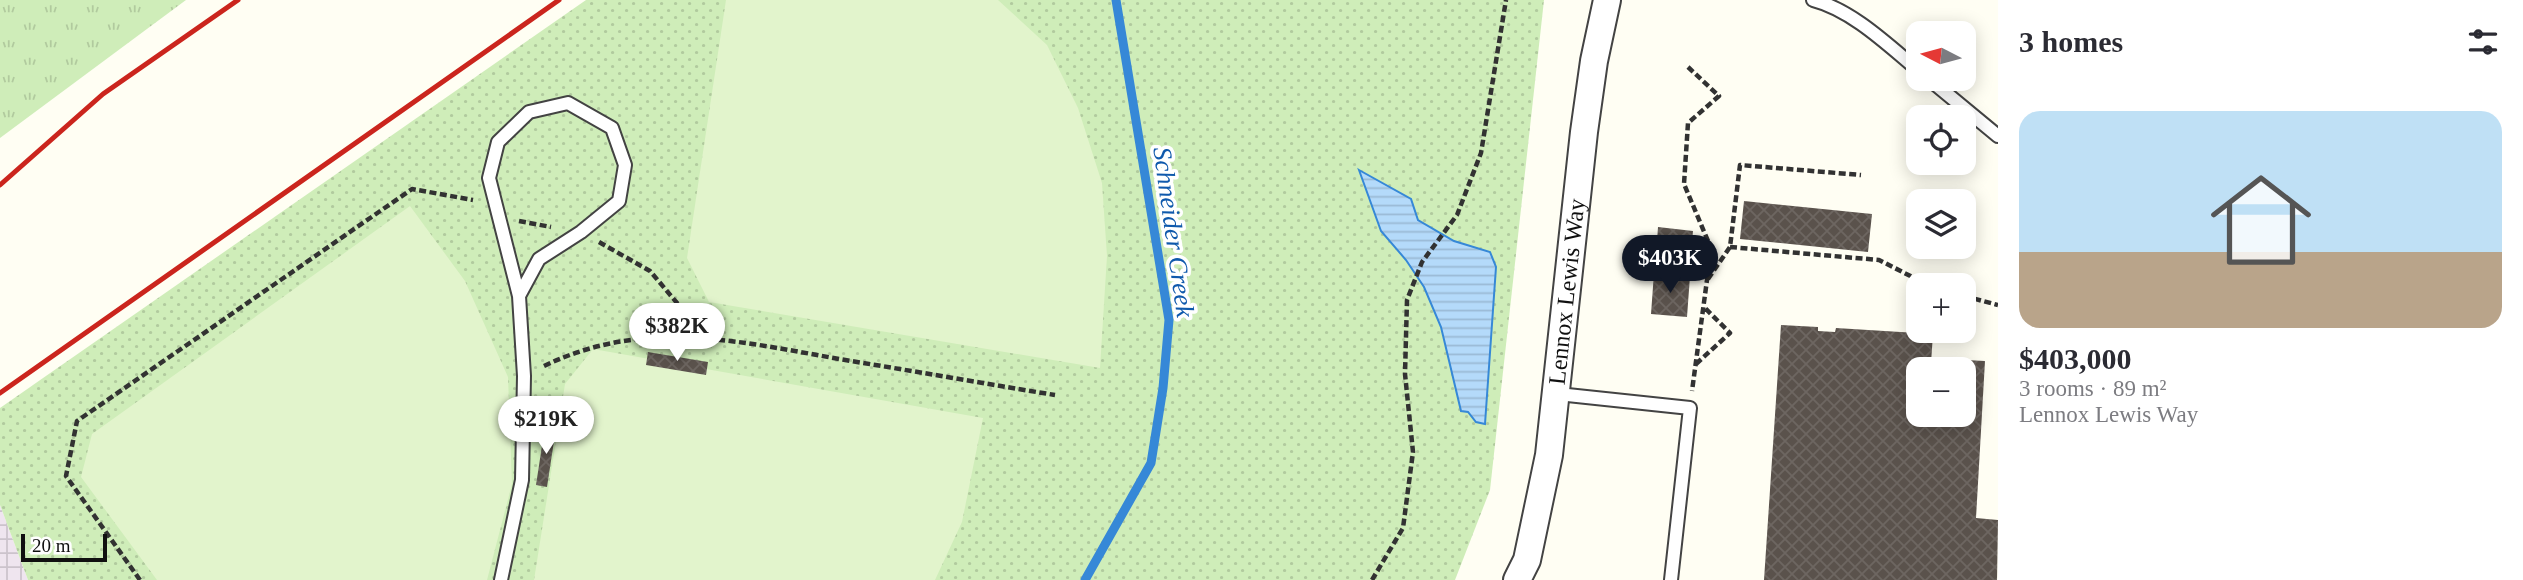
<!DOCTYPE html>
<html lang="en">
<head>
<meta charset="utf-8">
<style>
	body { margin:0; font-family:Georgia,serif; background:#f7f7f7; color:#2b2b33; height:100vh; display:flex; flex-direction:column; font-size:26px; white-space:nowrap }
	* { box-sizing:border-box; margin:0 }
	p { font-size:23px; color:#7c7c81 }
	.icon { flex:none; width:38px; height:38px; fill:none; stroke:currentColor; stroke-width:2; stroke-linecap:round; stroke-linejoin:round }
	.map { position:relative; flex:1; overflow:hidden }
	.details { display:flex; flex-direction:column; background:#fff; width:525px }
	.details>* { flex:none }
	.needle { width:46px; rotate:276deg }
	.controls { position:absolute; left:1906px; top:21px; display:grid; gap:14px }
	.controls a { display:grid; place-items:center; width:70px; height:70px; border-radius:14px; background:#fff; box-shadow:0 4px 18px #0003; font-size:35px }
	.scale { position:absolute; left:21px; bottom:18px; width:86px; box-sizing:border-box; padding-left:7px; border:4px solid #101010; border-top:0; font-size:19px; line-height:24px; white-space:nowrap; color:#101010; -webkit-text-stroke:5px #fff; paint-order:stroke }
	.price { position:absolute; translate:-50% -60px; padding:0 16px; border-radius:24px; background:#fff; color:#222; font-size:23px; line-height:46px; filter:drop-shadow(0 2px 4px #0008) }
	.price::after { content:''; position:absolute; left:50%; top:42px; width:21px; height:16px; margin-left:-10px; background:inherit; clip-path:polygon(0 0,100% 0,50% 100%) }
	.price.on { background:#111827; color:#fff }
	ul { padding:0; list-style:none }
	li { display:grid; align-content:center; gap:14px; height:371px; padding:0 21px }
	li+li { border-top:2px solid #e1e1e2 }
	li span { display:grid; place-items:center; height:217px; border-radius:21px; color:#555 }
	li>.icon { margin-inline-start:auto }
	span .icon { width:126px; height:126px; fill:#fffc; stroke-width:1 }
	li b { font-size:30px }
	h2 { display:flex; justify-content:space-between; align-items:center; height:84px; padding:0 21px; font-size:30px }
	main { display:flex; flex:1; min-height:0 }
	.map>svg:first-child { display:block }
	.industrial { fill:url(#industrial-grid) }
	.grass { fill:url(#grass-tufts) }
	.park { fill:url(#park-dots) }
	.pitch { fill:#e2f4cc }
	.water { fill:url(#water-rules); stroke:#3688d7; stroke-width:2 }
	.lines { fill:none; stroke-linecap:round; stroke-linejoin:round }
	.stream { stroke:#3688d7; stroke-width:9 }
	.building { fill:url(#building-cross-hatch); fill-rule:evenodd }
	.service-casing { stroke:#434343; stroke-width:16 }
	.minor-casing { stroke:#434343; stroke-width:30 }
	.path { stroke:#323232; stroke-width:4.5; stroke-dasharray:7 3.5; stroke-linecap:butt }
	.service { stroke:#fff; stroke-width:12 }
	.minor { stroke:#fff; stroke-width:26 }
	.rail { stroke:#cb251d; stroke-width:5 }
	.labels { text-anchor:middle; stroke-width:7; stroke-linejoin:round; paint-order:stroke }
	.street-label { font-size:24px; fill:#101010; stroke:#fff }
	.water-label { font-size:26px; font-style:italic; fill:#0f59ac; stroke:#fff }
</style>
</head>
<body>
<main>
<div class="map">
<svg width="1998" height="580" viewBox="0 0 1998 580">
	<defs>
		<pattern id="industrial-grid" width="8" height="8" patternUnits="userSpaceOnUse" patternTransform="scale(1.75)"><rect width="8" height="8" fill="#efe5ef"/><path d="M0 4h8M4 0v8" fill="none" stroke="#ccc3cc"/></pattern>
		<pattern id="grass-tufts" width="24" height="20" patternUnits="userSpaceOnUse" patternTransform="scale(1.75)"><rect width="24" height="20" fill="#cfedb9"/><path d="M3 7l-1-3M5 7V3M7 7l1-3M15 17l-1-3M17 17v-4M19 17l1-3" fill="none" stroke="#b1ca9e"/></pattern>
		<pattern id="park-dots" width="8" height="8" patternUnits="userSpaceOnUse" patternTransform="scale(1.75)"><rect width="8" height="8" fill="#cfedb9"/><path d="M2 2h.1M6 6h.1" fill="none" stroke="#b1ca9e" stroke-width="1.8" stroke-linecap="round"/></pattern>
		<pattern id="water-rules" width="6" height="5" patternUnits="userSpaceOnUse" patternTransform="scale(1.75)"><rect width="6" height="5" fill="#b4dafa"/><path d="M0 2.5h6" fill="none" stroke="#9abad5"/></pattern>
		<pattern id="building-cross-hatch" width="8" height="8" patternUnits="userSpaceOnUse" patternTransform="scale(1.75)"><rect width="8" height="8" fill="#5a524c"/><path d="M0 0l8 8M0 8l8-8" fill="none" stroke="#6d6661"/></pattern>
	</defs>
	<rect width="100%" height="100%" fill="#fffef3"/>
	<path class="industrial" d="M0,505L28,580H0Z"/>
	<path class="grass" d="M0,0H186L0,138Z"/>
	<path class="park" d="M586,0H1544L1490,490L1455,580H28L0,505V408Z"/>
	<path class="pitch" d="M726,0H998L1047,45L1078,108L1102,183L1107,256L1100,368L709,302L687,258Z
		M410,206L465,281L508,377L512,484L487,580H157L81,477L92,434Z
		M593,349L983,418L962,522L935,580H534L565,384Z"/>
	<path class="water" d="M1359,170L1411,199L1418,220L1454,241L1490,252L1496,267L1485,424L1476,422L1468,412L1461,411L1441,327L1424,287L1406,260L1381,231Z"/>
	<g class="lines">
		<path class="stream" d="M1085,580L1151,463L1163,388L1169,320L1116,0"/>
	</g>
	<path class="building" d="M1744,201L1872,214L1868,252L1740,239Z
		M1658,227L1693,231L1689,271L1655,268Z
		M1654,273L1690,276L1687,317L1651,314Z
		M1781,325L1818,327V331L1835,332L1836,328L1933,334L1931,363L1946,364V359L1985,361L1976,518L1998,520L1997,580H1764ZM1918,369H1964V415H1918Z
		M648,352L708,362L706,375L646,365Z
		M545,426L556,428L547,487L536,485Z"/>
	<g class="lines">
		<g class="service-casing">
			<path id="service" d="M1813,0C1852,10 1888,45 1918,70
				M1929,79L1998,136
				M1558,394L1690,408L1671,580
				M501,580L522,480L524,376L519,296L489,178L498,142L529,112L568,103L612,128L625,165L619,201L581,232L539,259L519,296"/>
		</g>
		<g class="minor-casing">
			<g id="minor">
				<path id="s1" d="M1517,580L1527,560L1549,455L1584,132L1594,61L1607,0"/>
			</g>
		</g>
		<path class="path" d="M1688,67L1719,96L1688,123L1684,184L1708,241L1707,280L1692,391
			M519,221L551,227
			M599,242L650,271L705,336
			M1730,247L1879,260L1928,285
			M1708,279L1730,247L1740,165L1861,175
			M1964,296L1998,305
			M1696,364L1730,333L1704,307
			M544,366C647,316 744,343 851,361C919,372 987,384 1055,395
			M140,580L66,476L77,421L412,189L473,200
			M1372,580L1403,528L1413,452L1405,374L1407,300L1422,262L1457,215L1481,153L1506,0"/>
		<use href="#service" class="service"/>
		<use href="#minor" class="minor"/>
		<path class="rail" d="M0,185L103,94L238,0
			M0,393L559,0"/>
	</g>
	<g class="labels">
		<g class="street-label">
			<text dy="8" stroke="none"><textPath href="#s1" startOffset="294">Lennox Lewis Way</textPath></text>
		</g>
		<g class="water-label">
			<text transform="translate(1174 232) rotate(82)" y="9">Schneider Creek</text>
		</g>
	</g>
</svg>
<div class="controls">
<a><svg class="needle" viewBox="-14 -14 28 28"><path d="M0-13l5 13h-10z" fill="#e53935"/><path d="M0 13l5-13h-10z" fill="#7c7c81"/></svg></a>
<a><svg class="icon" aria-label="locate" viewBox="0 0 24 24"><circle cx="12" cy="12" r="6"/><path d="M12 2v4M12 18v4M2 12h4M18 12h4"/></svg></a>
<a><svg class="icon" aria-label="layers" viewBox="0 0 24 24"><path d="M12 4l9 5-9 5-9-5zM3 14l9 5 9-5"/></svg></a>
<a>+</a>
<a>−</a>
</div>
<div class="scale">20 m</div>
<b class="price on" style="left:1670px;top:295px">$403K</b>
<b class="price" style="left:677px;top:363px">$382K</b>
<b class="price" style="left:546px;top:456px">$219K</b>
</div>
<section class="details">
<h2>3 homes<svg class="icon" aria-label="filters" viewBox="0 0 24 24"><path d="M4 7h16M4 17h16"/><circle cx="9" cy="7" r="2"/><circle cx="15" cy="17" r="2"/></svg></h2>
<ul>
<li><span style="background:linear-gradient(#bfe0f5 65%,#b9a48a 0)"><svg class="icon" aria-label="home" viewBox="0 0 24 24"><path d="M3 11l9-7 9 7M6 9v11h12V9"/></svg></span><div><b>$403,000</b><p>3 rooms · 89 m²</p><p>Lennox Lewis Way</p></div></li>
</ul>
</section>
</main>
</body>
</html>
